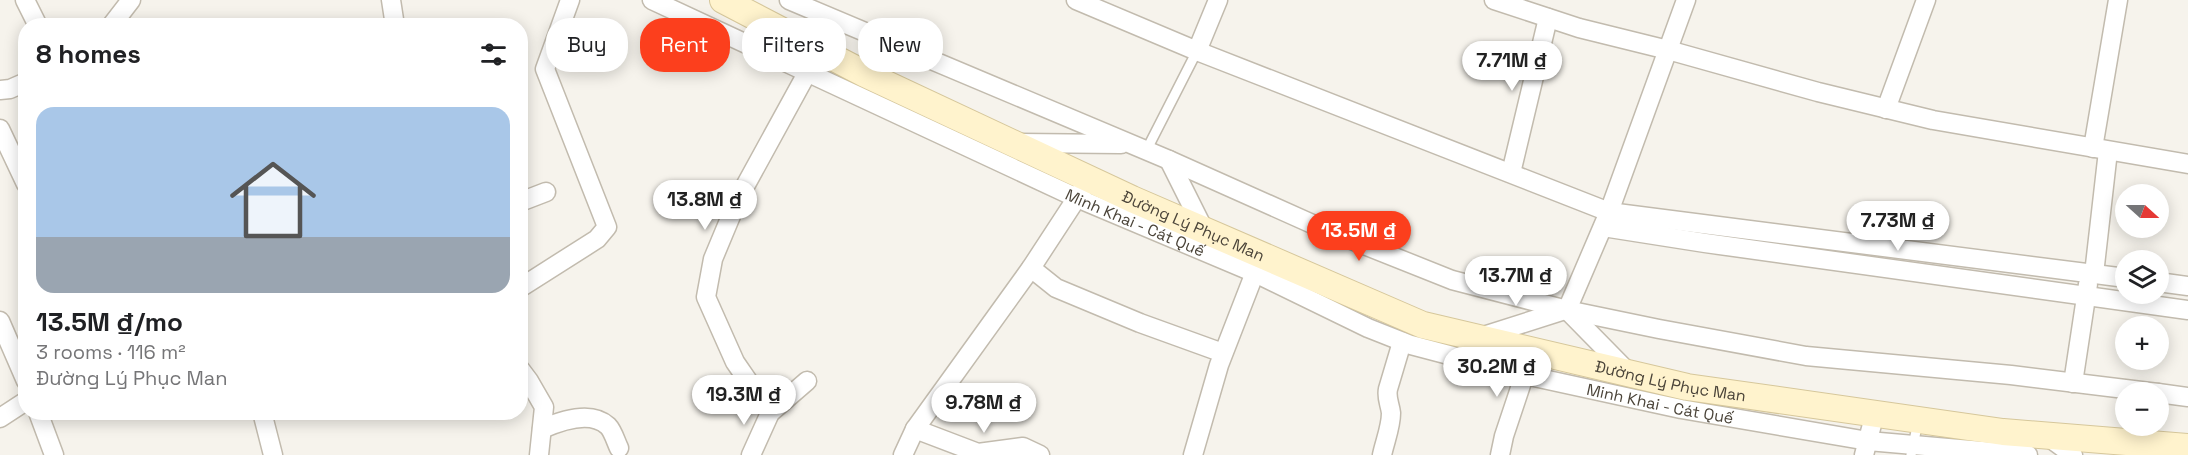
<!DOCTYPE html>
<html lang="en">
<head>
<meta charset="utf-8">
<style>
	body { margin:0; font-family:"Space Grotesk",sans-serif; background:#f6f6f6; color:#202124; height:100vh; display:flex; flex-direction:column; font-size:22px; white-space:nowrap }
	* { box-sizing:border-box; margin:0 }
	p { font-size:20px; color:#757577 }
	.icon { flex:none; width:33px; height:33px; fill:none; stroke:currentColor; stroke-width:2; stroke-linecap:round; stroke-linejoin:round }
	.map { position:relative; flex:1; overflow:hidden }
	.sheet { position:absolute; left:18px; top:18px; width:510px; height:402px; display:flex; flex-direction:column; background:#fff; border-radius:24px; box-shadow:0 3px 15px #0003 }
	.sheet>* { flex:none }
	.hud { position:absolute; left:546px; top:18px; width:570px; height:54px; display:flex; gap:12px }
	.needle { width:39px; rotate:111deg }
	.controls { position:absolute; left:2115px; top:184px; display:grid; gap:12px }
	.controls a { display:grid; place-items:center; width:54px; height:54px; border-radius:50%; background:#fff; box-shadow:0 3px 15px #0003; font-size:30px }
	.price { position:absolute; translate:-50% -51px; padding:0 14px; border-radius:21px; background:#fff; color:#222; font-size:20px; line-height:39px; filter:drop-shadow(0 2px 3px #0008) }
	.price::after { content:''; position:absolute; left:50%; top:36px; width:18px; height:14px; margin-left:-9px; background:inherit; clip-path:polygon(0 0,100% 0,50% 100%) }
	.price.on { background:#fc3f1d; color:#fff }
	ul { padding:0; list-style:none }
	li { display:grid; align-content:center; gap:12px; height:318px; padding:0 18px }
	li span { display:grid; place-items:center; height:186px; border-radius:18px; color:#555 }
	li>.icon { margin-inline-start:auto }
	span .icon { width:108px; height:108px; fill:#fffc; stroke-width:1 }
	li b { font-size:26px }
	h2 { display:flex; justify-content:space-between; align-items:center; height:72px; padding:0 18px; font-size:26px }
	.tag { padding:0 21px; border-radius:24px; background:#fff; box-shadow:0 3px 15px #0003; font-size:21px; line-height:54px }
	.tag.on { background:#fc3f1d; color:#fff }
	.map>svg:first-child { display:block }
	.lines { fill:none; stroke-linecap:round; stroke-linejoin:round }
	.service-casing { stroke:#c2bbae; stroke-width:12 }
	.minor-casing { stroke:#c2bbae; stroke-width:21 }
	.secondary-casing { stroke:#d6c79b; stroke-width:28 }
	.service { stroke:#fff; stroke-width:9 }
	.minor { stroke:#fff; stroke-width:18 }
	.secondary { stroke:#fff3cd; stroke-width:26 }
	.labels { text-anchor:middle; stroke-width:4.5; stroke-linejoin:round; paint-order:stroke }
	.street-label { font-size:16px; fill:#4b4439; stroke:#fff }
</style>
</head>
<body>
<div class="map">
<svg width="2188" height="455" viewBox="0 0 2188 455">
	<rect width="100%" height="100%" fill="#f6f3ec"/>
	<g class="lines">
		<g class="service-casing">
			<path id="service" d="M1146,151L1197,51
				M1911,455L1918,422"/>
		</g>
		<g class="minor-casing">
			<g id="minor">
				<path d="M25,0L38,26"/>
				<path d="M391,0L395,26"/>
				<path id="s1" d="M652,0L1077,198L1255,273L1368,328L1411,345L1525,375L1681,409L1868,441L2028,455"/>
				<path d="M789,0L1169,160L1319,227L1452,280L1567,310L1659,329L1806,356L2011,375L2158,393"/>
				<path d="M1076,0L1197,51L1609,212L2126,278"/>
				<path d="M1494,0L1579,28L1668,50L1818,92L1933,120L2188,164"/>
				<path d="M111,26L131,0"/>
				<path d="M1197,51L1218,0"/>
				<path d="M0,90L10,89L26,82"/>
				<path d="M1886,109L1926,0"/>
				<path d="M0,129L26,184"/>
				<path d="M1019,143L1121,144"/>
				<path d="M2093,148L2118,0"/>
				<path d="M1169,160L1204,230"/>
				<path d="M1511,173L1548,18"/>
				<path d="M520,202L546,192"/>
				<path d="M1603,227L1705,243L2188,310"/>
				<path d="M1031,268L1056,288L1140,323L1223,353"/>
				<path d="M2094,274L2108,151"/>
				<path d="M2158,282L2188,286"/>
				<path d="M520,288L597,239L607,227L545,69L570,0"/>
				<path d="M0,321L26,381"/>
				<path d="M1477,338L1565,310"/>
				<path d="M520,369L529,381L544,407L539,455"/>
				<path d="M1629,373L1567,310L1609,212L1686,0"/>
				<path d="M2073,383L2088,284"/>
				<path d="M2158,393L2188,397"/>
				<path d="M38,412L54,455"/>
				<path d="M262,412L273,455"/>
				<path d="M770,413L735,362L706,297L713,259L738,199L812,64"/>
				<path d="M0,418L26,401"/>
				<path d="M542,429C560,421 591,410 608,426C613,431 616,442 619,448"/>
				<path d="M915,429L978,453L1023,447L1040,455"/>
				<path d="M2047,436L2073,455"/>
				<path d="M751,455L770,413L807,381"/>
				<path d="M903,455L915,429L1031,268L1082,190"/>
				<path d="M1193,455L1219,365L1259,262"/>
				<path d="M1382,455C1385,441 1391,427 1391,413C1390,404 1386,398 1388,389L1402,342"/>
				<path d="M1500,455L1504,436L1528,364"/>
				<path d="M1864,455L1875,413"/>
			</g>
		</g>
		<g class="secondary-casing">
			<g id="secondary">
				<path id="s2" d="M723,0L865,74L1132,199L1423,325L1687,387L2003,432L2188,447"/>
			</g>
		</g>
		<use href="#service" class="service"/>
		<use href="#minor" class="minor"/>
		<use href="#secondary" class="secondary"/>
	</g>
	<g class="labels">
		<g class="street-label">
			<text dy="6" stroke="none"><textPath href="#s1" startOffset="532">Minh Khai - Cát Quế</textPath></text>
			<text dy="6" stroke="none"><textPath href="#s2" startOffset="522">Đường Lý Phục Man</textPath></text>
			<text dy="6" stroke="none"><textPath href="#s2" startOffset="1026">Đường Lý Phục Man</textPath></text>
			<text dy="6" stroke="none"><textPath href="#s1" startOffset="1090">Minh Khai - Cát Quế</textPath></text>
		</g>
	</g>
</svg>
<div class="controls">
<a><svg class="needle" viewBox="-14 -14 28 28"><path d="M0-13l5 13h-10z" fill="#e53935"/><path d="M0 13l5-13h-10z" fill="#757577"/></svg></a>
<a><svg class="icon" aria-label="layers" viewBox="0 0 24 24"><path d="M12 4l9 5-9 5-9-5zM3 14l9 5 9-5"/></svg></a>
<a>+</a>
<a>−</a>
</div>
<b class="price" style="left:1512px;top:92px">7.71M ₫</b>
<b class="price" style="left:705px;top:231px">13.8M ₫</b>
<b class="price" style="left:1898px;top:252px">7.73M ₫</b>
<b class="price on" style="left:1359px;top:262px">13.5M ₫</b>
<b class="price" style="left:1516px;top:307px">13.7M ₫</b>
<b class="price" style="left:1497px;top:398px">30.2M ₫</b>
<b class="price" style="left:744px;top:426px">19.3M ₫</b>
<b class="price" style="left:984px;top:434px">9.78M ₫</b>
<div class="hud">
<a class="tag">Buy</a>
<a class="tag on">Rent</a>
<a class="tag">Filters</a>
<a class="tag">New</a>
</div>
<section class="sheet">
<h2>8 homes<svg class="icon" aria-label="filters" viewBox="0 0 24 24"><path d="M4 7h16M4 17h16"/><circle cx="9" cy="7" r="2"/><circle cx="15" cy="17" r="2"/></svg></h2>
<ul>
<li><span style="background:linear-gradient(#a9c7e8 70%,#9aa5b1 0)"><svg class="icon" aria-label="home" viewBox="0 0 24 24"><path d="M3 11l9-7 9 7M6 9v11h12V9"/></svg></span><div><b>13.5M ₫/mo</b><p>3 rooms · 116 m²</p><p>Đường Lý Phục Man</p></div></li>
</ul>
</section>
</div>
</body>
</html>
